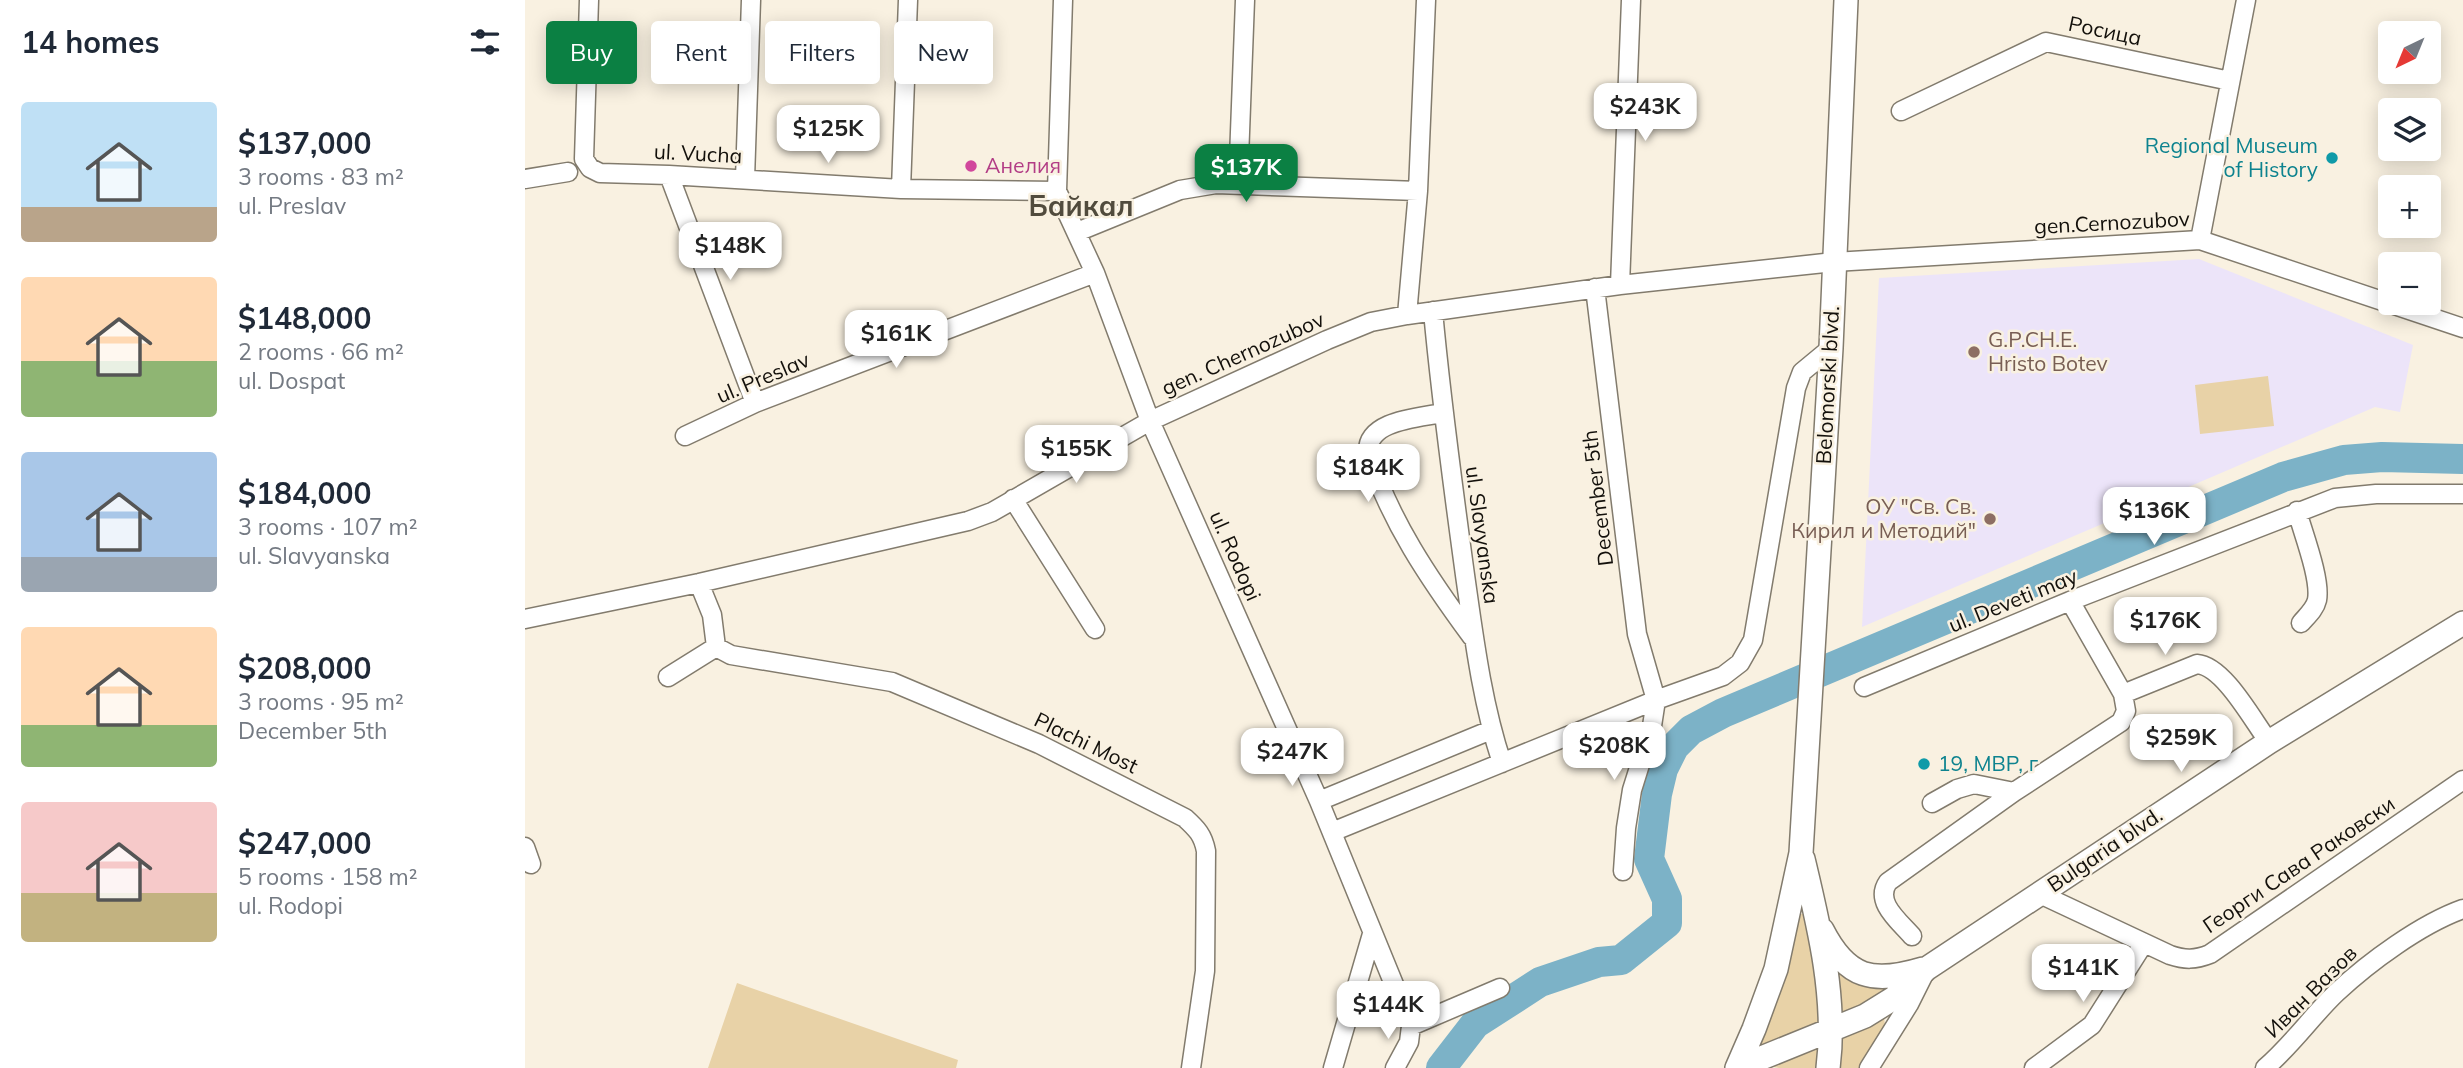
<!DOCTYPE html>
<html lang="en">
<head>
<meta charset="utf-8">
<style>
	body { margin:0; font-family:Mulish,sans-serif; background:#f2f2f3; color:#1f2937; height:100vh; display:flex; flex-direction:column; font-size:26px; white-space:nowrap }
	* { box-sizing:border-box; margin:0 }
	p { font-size:23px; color:#747a83 }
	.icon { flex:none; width:38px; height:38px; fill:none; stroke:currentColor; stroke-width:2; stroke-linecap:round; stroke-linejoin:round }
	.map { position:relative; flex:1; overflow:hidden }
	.sheet { display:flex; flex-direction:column; background:#fff; width:525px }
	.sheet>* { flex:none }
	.hud { position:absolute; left:21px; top:21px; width:665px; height:63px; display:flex; gap:14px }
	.needle { width:46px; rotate:223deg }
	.controls { position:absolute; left:1853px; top:21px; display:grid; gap:14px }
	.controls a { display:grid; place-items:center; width:63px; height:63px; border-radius:7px; background:#fff; box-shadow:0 4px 18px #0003; font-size:35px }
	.price { position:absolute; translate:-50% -60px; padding:0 16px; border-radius:14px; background:#fff; color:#222; font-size:23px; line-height:46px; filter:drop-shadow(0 2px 4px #0008) }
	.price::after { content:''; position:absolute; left:50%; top:42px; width:21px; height:16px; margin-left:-10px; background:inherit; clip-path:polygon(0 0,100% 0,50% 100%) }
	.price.on { background:#0b8043; color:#fff }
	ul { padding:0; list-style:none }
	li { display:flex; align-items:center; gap:21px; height:175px; padding:0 21px }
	li span { display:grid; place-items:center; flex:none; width:196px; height:140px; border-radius:7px; color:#555 }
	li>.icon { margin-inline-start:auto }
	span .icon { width:84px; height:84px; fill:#fffc; stroke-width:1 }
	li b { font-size:30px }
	h2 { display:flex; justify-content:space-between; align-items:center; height:84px; padding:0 21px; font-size:30px }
	.pill { padding:0 24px; border-radius:7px; background:#fff; box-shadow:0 4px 18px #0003; font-size:24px; line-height:63px }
	.pill.on { background:#0b8043; color:#fff }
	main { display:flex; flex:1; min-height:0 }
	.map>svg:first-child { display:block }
	.education { fill:#ece4f9 }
	.green { fill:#e8d2a7 }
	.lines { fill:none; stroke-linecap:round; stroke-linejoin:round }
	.river { stroke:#7cb2c7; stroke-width:30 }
	.minor-casing { stroke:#827b6d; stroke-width:21 }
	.major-casing { stroke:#827b6d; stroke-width:26 }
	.minor { stroke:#fff; stroke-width:18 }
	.major { stroke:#fff; stroke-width:23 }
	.culture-dot { fill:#0f9aa8; stroke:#f9f1e1; stroke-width:2.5 }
	.hotel-dot { fill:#d1479c; stroke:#f9f1e1; stroke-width:2.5 }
	.education-dot { fill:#8d6e63; stroke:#f9f1e1; stroke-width:2.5 }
	.labels { text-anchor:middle; stroke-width:5; stroke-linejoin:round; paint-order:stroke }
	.street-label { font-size:21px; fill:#13100b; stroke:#f9f1e1 }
	.culture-label { font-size:21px; fill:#0d838f; stroke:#f9f1e1; text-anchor:end }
	.hotel-label { font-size:21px; fill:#b23c85; stroke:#f9f1e1; text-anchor:start }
	.education-label { font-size:21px; fill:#785e54; stroke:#f9f1e1; text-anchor:start }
	.district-label { font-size:28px; font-weight:bold; fill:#514b3d; stroke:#f9f1e1 }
</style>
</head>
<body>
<main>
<section class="sheet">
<h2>14 homes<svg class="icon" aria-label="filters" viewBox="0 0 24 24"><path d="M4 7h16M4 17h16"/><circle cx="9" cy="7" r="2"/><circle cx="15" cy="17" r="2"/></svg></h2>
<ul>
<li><span style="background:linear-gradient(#bfe0f5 75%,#b9a48a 0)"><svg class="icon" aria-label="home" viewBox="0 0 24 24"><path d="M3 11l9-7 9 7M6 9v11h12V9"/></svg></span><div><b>$137,000</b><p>3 rooms · 83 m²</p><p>ul. Preslav</p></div></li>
<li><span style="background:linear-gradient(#ffd9b3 60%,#8fb573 0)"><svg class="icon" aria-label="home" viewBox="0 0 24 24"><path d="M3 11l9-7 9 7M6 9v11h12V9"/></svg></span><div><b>$148,000</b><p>2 rooms · 66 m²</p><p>ul. Dospat</p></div></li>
<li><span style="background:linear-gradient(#a9c7e8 75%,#9aa5b1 0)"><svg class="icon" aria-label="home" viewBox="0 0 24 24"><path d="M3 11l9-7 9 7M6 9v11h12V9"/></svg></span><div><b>$184,000</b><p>3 rooms · 107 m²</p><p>ul. Slavyanska</p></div></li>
<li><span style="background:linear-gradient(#ffd9b3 70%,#8fb573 0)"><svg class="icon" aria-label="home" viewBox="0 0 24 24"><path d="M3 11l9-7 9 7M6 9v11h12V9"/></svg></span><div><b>$208,000</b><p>3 rooms · 95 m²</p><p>December 5th</p></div></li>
<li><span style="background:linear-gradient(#f6c9c9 65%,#c2b280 0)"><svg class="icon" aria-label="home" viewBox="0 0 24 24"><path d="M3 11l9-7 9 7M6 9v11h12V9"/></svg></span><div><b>$247,000</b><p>5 rooms · 158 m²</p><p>ul. Rodopi</p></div></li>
</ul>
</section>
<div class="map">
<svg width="1938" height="1068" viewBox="0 0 1938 1068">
	<rect width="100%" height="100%" fill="#f9f1e1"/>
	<path class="education" d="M1674,259L1888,345L1875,412L1850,407L1337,627L1354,278Z"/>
	<path class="green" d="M1743,376L1749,426L1675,434L1670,385Z
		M1276,914H1282L1297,1025L1230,1052Z
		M1309,967L1364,987L1365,992L1317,1020Z
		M212,983L433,1060L431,1068H183Z
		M1358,1015C1366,1034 1345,1054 1335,1068H1315L1316,1033Z
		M1296,1041L1294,1068H1254L1237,1065Z"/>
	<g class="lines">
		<path class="river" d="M916,1068L950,1024L1015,982L1074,962L1096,960L1142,923V899L1124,859L1132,794L1138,769L1149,747L1166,730L1198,713L1758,477L1819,460L1857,457L1938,459"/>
		<g class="minor-casing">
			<path id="minor" d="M64,0L59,159L65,168L75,173L144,175L376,189L532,191
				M538,0L532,191L570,273L625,421L794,801L886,1026L975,988
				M1376,111L1521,42L1705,81
				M144,175L230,403
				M0,179L43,172
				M220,179L226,0
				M713,185L720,0
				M376,189L383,0
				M552,232L655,190L691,184L893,191
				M1675,240L1721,0
				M1095,285L1106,0
				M1070,288L1112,634L1131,700L1127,726L1107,790L1101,828L1098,871
				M908,311C916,400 928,487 940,575C949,638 957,703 977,763
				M882,315L893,191L901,0
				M917,413C894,418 842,420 843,452C864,520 905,580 947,637
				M160,436L230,403L570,273
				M488,499L570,629
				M1772,511C1778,533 1796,579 1792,600C1790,609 1782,616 1776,623
				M0,619L174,583L443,521L467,512L625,421L802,340L846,322L882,315L1095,285L1309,262L1675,240L1938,328
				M191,647L206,655L367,682L514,744L660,818C672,829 678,835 681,851L680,971L666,1068
				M143,677L191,647L187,615L174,583
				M1339,687L1545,601L1810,498L1851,494H1938
				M1598,694L1672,664C1699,666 1728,721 1744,742
				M794,801L966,730
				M1407,803L1432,789L1449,784L1489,792
				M807,832L1131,700L1198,676L1215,663L1228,640L1271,388L1277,372L1306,348
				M0,847L6,864
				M1515,894L1645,955C1660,960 1670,960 1685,954L1938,780
				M1387,936C1374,921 1349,902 1363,882L1489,792L1596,722L1601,711L1598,694L1545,601
				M808,1068L847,934
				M870,1068L884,1042L886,1026
				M1344,1068L1384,1004L1399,974
				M1509,1068L1567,1025L1619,943
				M1740,1068C1767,1045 1786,1017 1811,993C1844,962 1896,924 1938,909"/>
		</g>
		<g class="major-casing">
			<path id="major" d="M1278,859C1294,926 1312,999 1303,1068
				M1297,930C1322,979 1348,984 1398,969
				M1212,1068L1229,1029L1251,969L1276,853L1306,348L1321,0
				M1212,1068L1340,1016L1369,998L1401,969L1744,742L1938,623"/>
		</g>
		<use href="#minor" class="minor"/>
		<use href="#major" class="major"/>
	</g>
	<g class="culture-dot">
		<circle cx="1807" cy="158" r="7"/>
		<circle cx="1399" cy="764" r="7"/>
	</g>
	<circle class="hotel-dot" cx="446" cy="166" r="7"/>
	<g class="education-dot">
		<circle cx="1449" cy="352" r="7"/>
		<circle cx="1465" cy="519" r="7"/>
	</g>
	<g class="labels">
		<g class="street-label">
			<text transform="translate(1580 31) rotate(12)" y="7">Росица</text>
			<text transform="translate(173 154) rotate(3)" y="7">ul. Vucha</text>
			<text transform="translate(1587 223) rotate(-3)" y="7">gen.Cernozubov</text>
			<text transform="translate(718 354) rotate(-24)" y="7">gen. Chernozubov</text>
			<text transform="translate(238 378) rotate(-23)" y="7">ul. Preslav</text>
			<text transform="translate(1303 385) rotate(-87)" y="7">Belomorski blvd.</text>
			<text transform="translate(1073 498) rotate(-97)" y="7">December 5th</text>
			<text transform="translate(957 535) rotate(82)" y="7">ul. Slavyanska</text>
			<text transform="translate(710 556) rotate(66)" y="7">ul. Rodopi</text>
			<text transform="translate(1488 601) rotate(-22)" y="7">ul. Deveti may</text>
			<text transform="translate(561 743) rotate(26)" y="7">Plachi Most</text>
			<text transform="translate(1580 850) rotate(-34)" y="7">Bulgaria blvd.</text>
			<text transform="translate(1774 865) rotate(-34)" y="7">Георги Сава Раковски</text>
			<text transform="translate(1786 992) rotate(-45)" y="7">Иван Вазов</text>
		</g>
		<g class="culture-label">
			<text x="1793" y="153">Regional Museum<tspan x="1793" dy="24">of History</tspan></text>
			<text x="1413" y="771" text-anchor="start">19, МВР, г</text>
		</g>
		<g class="hotel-label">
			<text x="460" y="173">Анелия</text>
		</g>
		<g class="education-label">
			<text x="1463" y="347">G.P.CH.E.<tspan x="1463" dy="24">Hristo Botev</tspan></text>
			<text x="1451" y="514" text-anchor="end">ОУ "Св. Св.<tspan x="1451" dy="24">Кирил и Методий"</tspan></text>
		</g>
		<g class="district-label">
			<text x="556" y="216">Байкал</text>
		</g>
	</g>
</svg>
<div class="controls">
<a><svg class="needle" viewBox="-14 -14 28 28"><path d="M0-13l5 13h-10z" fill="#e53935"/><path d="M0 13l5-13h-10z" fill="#747a83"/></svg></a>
<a><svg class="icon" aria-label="layers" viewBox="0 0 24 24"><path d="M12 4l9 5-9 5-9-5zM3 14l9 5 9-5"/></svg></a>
<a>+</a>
<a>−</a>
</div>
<b class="price" style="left:1120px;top:143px">$243K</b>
<b class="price" style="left:303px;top:165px">$125K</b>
<b class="price on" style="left:721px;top:204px">$137K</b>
<b class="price" style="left:205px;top:282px">$148K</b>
<b class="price" style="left:371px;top:370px">$161K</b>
<b class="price" style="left:551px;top:485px">$155K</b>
<b class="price" style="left:843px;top:504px">$184K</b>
<b class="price" style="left:1629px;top:547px">$136K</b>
<b class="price" style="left:1640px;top:657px">$176K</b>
<b class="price" style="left:1656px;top:774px">$259K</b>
<b class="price" style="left:1089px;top:782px">$208K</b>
<b class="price" style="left:767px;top:788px">$247K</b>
<b class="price" style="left:1558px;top:1004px">$141K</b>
<b class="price" style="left:863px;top:1041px">$144K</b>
<div class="hud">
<a class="pill on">Buy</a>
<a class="pill">Rent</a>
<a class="pill">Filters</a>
<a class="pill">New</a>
</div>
</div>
</main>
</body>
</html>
